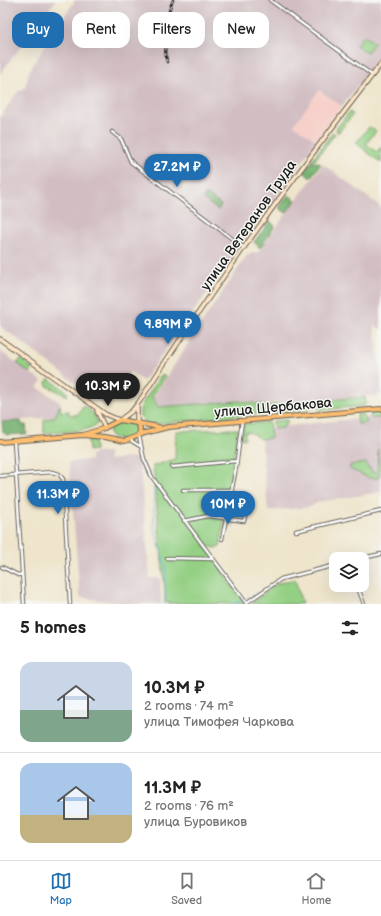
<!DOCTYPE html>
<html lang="en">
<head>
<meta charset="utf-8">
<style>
	body { margin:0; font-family:"Balsamiq Sans",sans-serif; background:#f6f6f6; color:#222; height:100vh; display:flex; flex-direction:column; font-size:15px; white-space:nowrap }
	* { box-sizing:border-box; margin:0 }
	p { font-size:13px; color:#767676 }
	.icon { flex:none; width:22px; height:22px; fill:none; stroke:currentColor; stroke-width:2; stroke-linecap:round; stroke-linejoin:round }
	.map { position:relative; height:604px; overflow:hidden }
	.sheet { display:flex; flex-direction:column; background:#fff; flex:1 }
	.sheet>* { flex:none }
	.guide { position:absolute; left:12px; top:12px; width:357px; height:36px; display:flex; gap:8px }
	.buttons { position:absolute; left:329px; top:552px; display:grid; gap:8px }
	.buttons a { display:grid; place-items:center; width:40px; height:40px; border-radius:8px; background:#fff; box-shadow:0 4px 16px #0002; font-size:20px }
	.price { position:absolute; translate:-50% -34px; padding:0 9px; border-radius:14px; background:#1f6fb2; color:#fff; font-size:13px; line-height:26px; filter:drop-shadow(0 1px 2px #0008) }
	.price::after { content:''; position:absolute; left:50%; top:24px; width:12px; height:9px; margin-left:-6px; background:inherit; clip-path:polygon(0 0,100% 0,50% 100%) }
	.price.current { background:#222; color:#fff }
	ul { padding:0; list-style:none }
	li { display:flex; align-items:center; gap:12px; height:100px; padding:0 20px }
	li+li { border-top:1px solid #e0e0e0 }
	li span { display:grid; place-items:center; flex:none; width:112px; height:80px; border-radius:12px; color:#555 }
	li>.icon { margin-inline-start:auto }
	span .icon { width:48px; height:48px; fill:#fffc; stroke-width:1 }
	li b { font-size:17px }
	h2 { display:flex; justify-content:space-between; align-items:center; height:48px; padding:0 20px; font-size:17px }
	.chip { padding:0 14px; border-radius:12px; background:#fff; box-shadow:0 4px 16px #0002; font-size:14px; line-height:36px }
	.chip.current { background:#1f6fb2; color:#fff }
	.dock { display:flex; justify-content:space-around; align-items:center; height:56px; border-top:1px solid #e0e0e0; background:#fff; font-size:11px; color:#767676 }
	.dock a { display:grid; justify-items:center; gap:2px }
	.dock .current { color:#1f6fb2 }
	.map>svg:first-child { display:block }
	.built { fill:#f7d0ca }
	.industrial { fill:#d2bec2 }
	.green { fill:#94d084; stroke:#587650 }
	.forest { fill:#77b272; stroke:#4a6747 }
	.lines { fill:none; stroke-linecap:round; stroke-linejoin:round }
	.stream { stroke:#65b2df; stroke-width:1 }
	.street-casing { stroke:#66625a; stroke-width:4.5 }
	.secondary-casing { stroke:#66625a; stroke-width:5.5 }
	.primary-casing { stroke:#66625a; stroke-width:6 }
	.street { stroke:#fff; stroke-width:2.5 }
	.secondary { stroke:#fee5c5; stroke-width:3.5 }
	.primary { stroke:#fcbd6f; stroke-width:4 }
	.rail-casing { stroke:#1c1c1c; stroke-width:2.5 }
	.rail { stroke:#f6f6f2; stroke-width:1; stroke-dasharray:3; stroke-linecap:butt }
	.labels { text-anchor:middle; stroke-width:3; stroke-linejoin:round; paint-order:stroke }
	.street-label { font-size:14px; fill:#1c1c1c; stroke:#f6f6f2 }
</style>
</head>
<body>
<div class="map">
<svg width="381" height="604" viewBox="0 0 381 604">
	<rect width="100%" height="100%" fill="#f6f6f2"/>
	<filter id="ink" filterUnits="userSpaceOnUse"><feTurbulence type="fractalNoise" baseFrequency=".025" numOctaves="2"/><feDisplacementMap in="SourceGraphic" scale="8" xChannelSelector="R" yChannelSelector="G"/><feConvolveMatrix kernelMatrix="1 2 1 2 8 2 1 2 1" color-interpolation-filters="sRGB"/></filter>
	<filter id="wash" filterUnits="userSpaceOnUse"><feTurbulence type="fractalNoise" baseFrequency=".012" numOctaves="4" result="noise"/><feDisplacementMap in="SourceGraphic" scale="16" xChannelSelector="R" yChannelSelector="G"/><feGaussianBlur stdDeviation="0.9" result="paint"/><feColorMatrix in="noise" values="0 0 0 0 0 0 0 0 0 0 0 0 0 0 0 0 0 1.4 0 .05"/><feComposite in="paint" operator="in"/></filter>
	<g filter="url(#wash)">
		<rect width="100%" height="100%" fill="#efe5cc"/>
		<path class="built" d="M319,89L342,106L317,141L294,126Z"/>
		<path class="industrial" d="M0,0H56L0,74Z
			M75,0H381V57L342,106L319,90L294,125L317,141L143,381L130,372L106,406L0,326V117L18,91L25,88L29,71Z
			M323,164L381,207V329L374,325L381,377V395L265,404L239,400L149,408L148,406L189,342L248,254L258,252Z
			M0,351L42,381L37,387L61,403L55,417L0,422Z
			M381,416V492L318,502L310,507L268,511L260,429Z
			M108,452L109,460L139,457L150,578H160L161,604H125L80,597L69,462L91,460V455L94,453Z"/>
		<path class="green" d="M364,35L374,43L367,53L356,45Z
			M349,112L353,114L338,133L336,129Z
			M369,127L376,131L366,144L377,152L381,147V163L356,143Z
			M333,132L335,134L314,161H311Z
			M21,359L30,366L32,370L30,373L17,363Z
			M162,374L165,377L152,397L158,407L239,401L266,405L265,413L155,424L145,422L140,417V410L142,404Z
			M49,379L66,391L68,396L47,386L46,382Z
			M365,397L366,404L364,406L320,410L316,406V401Z
			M311,401V410L272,414L269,405Z
			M60,405L61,412L69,411V415H77L84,406L94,414L98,423C90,433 57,432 44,433V420L55,417Z
			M381,411V418H371L370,416L372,412Z
			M361,413L367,421L366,423L358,424L357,414Z
			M287,420V423L283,428L274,429L273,421Z
			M123,422L136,426L138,430L135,434C127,440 117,441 109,434V429L113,426Z
			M269,422L271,438L260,439L250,432H245V439L241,438L243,424Z
			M238,429L220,547L216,548L204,545L245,604L166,603L153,466L175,459L176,431Z
			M94,438L95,450L89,451L88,441Z
			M378,449L380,472L378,478H369L350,469V465L366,463L368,468H371V472H377Z
			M295,579L302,604H251L276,584Z"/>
		<path class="forest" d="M318,162L321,164L310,178L304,172L310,163Z
			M206,194L221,205L218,210L203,199Z
			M288,195L296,200L286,213L279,208Z
			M270,221L275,226L260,248L254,242Z
			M21,421L22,425H26L27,434L6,435L3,432L2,422Z"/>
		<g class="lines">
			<path class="stream" d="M154,487V529L166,567L164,604
				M246,599L258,593
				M232,604L242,600"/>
		</g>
	</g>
	<g filter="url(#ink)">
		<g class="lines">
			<g class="street-casing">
				<path id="street" d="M270,0L372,75
					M112,132L121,139L131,162L243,247
					M139,436L144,459L152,477L247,604
					M130,440L140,446
					M14,441L24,604
					M172,467L236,461
					M0,476L52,472L59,474L63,479L70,604
					M183,490H232
					M184,521L208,516L244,521L247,507
					M296,531L381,511
					M222,539L236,468L242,421
					M167,558L213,559
					M358,559L381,554
					M2,567L18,575L22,574
					M357,585L364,604
					M246,603L281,579L336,565"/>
			</g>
			<g class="secondary-casing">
				<path id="secondary" d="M0,339L105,414L119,420
					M97,411L105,428
					M120,420L132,411L139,402C214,286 296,173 381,64
					M137,422V407"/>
			</g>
			<g class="primary-casing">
				<path id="primary" d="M83,435L104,437L125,441L145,433L168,427L381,409
					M139,435L140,430L139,424
					M0,442L83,435L102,429L120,420L159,427"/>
			</g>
			<use href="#street" class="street"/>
			<use href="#secondary" class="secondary"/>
			<use href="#primary" class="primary"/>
			<g class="rail-casing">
				<path id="rail" d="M167,62C163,41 164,21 173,0"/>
			</g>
			<use href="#rail" class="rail"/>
		</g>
	</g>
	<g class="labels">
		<g class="street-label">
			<text transform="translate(248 225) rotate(-55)" y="5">улица Ветеранов Труда</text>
			<text transform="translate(273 407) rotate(-5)" y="5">улица Щербакова</text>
		</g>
	</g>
</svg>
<div class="buttons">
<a><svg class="icon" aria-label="layers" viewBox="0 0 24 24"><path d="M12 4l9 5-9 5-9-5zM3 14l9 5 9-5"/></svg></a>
</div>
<b class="price" style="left:177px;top:188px">27.2M ₽</b>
<b class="price" style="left:168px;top:345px">9.89M ₽</b>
<b class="price current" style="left:108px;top:407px">10.3M ₽</b>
<b class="price" style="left:58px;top:515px">11.3M ₽</b>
<b class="price" style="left:228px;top:525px">10M ₽</b>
<div class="guide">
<a class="chip current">Buy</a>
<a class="chip">Rent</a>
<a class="chip">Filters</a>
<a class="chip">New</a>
</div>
</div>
<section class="sheet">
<h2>5 homes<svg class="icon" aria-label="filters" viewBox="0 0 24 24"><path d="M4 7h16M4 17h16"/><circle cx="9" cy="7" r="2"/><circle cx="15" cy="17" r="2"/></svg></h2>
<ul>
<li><span style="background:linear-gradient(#c9d6e8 60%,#7fa58c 0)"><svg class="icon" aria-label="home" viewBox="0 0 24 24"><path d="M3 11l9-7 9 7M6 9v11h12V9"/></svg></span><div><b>10.3M ₽</b><p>2 rooms · 74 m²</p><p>улица Тимофея Чаркова</p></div></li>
<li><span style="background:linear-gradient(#a9c7e8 65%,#c2b280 0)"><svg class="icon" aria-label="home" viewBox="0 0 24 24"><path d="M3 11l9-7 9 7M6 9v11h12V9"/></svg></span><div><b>11.3M ₽</b><p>2 rooms · 76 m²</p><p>улица Буровиков</p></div></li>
</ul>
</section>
<nav class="dock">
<a class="current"><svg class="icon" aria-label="map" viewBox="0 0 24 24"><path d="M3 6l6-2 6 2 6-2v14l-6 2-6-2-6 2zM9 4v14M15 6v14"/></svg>Map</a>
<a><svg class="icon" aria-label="saved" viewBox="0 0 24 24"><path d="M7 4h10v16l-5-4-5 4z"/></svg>Saved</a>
<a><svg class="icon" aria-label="home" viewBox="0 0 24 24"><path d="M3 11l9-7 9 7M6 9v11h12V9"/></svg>Home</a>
</nav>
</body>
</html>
